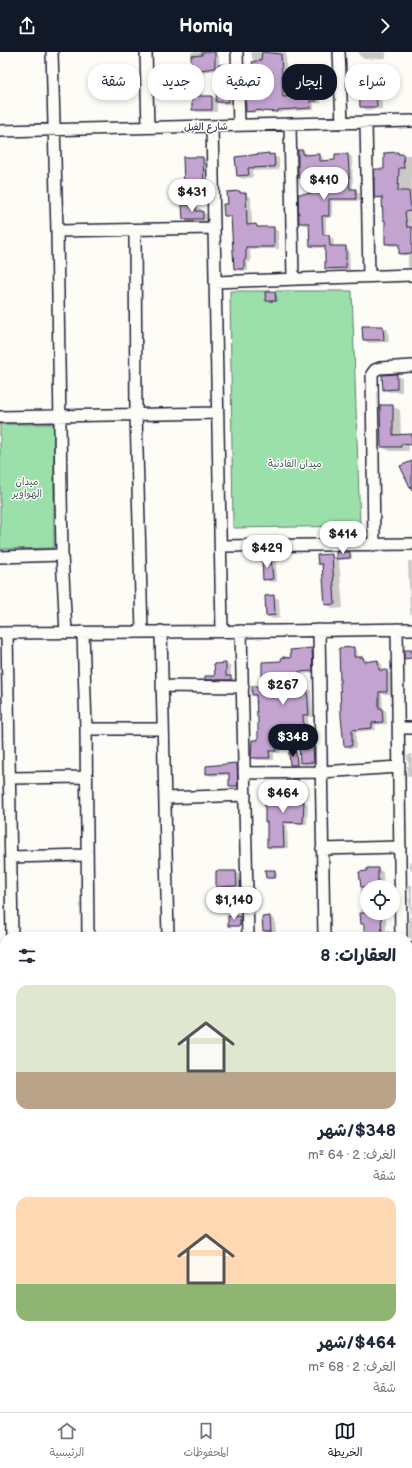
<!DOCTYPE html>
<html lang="ar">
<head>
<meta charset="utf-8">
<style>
	body { margin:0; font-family:"Balsamiq Sans","Playpen Sans Arabic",sans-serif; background:#f6f6f7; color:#1f2937; direction:rtl; height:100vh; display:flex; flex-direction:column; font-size:15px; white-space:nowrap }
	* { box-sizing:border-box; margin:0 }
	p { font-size:13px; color:#747a83 }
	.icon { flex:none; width:22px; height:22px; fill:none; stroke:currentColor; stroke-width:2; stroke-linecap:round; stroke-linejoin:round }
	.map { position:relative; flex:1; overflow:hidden; direction:ltr }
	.sheet { position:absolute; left:0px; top:880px; width:412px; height:480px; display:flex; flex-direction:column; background:#fff; border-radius:16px 16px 0 0; box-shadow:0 2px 6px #0003; direction:rtl }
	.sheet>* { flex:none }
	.banner { position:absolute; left:12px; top:12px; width:388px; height:36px; direction:rtl; display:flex; gap:8px }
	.buttons { position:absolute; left:360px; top:828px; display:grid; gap:8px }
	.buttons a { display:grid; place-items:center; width:40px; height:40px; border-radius:50%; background:#fff; box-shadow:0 2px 6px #0003; font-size:20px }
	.price { position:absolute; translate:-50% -34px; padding:0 9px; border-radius:14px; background:#fff; color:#222; font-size:13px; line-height:26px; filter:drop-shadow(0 1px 2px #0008) }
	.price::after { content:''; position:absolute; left:50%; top:24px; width:12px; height:9px; margin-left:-6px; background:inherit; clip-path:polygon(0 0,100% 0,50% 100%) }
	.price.selected { background:#111827; color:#fff }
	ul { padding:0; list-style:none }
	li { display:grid; align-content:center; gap:8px; height:212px; padding:0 16px }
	li span { display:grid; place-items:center; height:124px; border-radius:12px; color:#555 }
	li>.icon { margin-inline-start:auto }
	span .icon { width:72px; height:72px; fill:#fffc; stroke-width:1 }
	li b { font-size:17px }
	h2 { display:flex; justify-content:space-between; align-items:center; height:48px; padding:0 16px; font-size:17px }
	.tag { padding:0 14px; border-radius:16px; background:#fff; box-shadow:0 2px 6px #0003; font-size:14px; line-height:36px }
	.tag.selected { background:#111827; color:#fff }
	header { display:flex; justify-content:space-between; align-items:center; height:52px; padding:0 16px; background:#111827; color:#fff; font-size:18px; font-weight:600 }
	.dock { display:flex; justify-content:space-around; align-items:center; height:56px; border-top:1px solid #e0e1e3; background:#fff; font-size:11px; color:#747a83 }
	.dock a { display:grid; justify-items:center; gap:2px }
	.dock .selected { color:#111827 }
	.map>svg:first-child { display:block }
	.green { fill:#9bdfaa; stroke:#5e8072 }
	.shadow { fill:#0003; fill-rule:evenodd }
	.building { fill:#c3a4d0; stroke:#22223b }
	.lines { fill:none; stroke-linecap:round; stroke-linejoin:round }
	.street-casing { stroke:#22223b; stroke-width:14 }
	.street { stroke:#fdfcf7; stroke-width:11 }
	.labels { text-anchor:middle; stroke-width:3; stroke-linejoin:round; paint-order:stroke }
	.street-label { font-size:10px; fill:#22223b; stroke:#fdfcf7 }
	.park-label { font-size:10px; fill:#465b5c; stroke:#fdfcf7 }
</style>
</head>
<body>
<header><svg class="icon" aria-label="forward" viewBox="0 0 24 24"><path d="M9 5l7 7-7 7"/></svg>Homiq<svg class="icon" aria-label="share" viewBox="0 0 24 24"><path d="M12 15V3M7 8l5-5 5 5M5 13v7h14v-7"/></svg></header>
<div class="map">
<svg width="412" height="1360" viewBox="0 0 412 1360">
	<rect width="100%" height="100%" fill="#fdfcf7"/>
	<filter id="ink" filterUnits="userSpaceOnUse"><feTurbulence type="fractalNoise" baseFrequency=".025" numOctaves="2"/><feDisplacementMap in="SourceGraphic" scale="8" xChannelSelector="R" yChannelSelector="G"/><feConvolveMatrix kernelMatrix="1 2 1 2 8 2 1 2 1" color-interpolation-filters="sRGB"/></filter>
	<g filter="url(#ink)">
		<path class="green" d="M230,239H352L360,474L233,476Z
			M0,372H54V496L0,497Z
			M0,946H5V1355H123L121,1360H0Z"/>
		<path class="shadow" d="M191,0H217V3L219,4V14L229,13L233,15L234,40H232V52H220L217,50V60H197L193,57L201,45L186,38L193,27ZM218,18L217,47L212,45H202L204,20Z
			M251,0H286L287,45L304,44L315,26L320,29L321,51H314V58L282,60V61L264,60L251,61L247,59L256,22Z
			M359,0H386V6L364,7L359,3Z
			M376,30L381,33L382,57L366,58L361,54Z
			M303,99L307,102L306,104L319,103L323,105V110L336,109V103H348L352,105L353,138L360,141V149H332V166H326V184L333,186L334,195H346L349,198L350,218H330L326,216V196H315L311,194L310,173H304L300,171L323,142L322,126L303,127L299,125Z
			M269,102L279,106V118L252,119L253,125L242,127L238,124L236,106Z
			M385,102L412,103V217L408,215V203L404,204L400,201V194H390L386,191V168L383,147H380L375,145L385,118Z
			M203,106L211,110L212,136L193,137L185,132Z
			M240,140L251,145L252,173H256L261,176H273L278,179L279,197H250L251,210H248V219H240L235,216L233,166H229L225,163L229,153ZM228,163L236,164L228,165Z
			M183,154H196L201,157V160L208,163V170H189L184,167Z
			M275,241L277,242L278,250H269L267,248Z
			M383,275L388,278L389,290L369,291L364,288Z
			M397,323L402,326V340H389L384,337Z
			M392,354L400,358L401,384L408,388L409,399H390L382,395Z
			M349,501L352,502V507L339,508L343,556L334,557L326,552L323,514L318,512L331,503L337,507Z
			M271,507L276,510L277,530H270L264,527Z
			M408,509H412V563L410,561Z
			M273,544L279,547L280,566L273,567L267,564Z
			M353,596L357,598L358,606H363L367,608V611L377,609L382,612L383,619H387L391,622V642H382L383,657L386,659L387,672L375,673L376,678L356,680V696H349L345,693Z
			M312,597L317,599V621L303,622L302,637H307L311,639L313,665H308V683H312L316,686L318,712L305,713L301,711L300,691L294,690H280V701H274V708H257L252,705L259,689L257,646L253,643L282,610L292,608L291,599Z
			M226,612L231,615V625L235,627V630H211L206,627L216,625Z
			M296,701L298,702L299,714L291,713Z
			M412,702V725H411L407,723V714H409L407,704Z
			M237,712L241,715V736H234L230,734V723L211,724L207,722Z
			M298,728L302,731L304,750L308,752L307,772H287L288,796L272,797L268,794V771L266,770L289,749L287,729Z
			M412,809V818L410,816L409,810Z
			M378,817L383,820V835H367V861H386V879H389L394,882V885H365V873L362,871L360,820Z
			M275,819L277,820V826L269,827L267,825Z
			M217,820H236L241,823L242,837H222L217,834Z
			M409,833H412V887L409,885V865H411L409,848L408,847L410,846Z
			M240,865L242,866V874L232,875L229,873Z
			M270,865L275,868L276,881L269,882L264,879Z
			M407,913H412V924H407Z
			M412,935V955H407V946H409V936Z
			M407,970H412V1007L411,987L407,986Z
			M410,1051H412V1060L410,1059Z
			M411,1141H412V1150H411Z
			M411,1183H412V1191L411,1190Z
			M247,1355H265V1360H247Z
			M294,1355H340V1360H294Z"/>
		<path class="building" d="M202,0H215V16L200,18L198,41H193V39H185L186,25L192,26L191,4L202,3Z
			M262,0L281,2L283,45L303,43L302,26L316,25L317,49H310L311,56L278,58V60L261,59V58L246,60L245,21H255L252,10L261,8Z
			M229,12L231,39H228L229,50H216L218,13Z
			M376,29L377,55H360L359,30Z
			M192,44H212V58H192Z
			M298,98H303V103L320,102V109L335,108V102H348L350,137H356V147H329V164H322L323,183H329L330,194H346V216L325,217V194H310L309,171H299L298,142L322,141L320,124L298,126Z
			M398,100V102H403L404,116H399L398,139H409L411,159L405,160L407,175H412V201L399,202V192H385V168H383L382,145L374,146V117H384V101Z
			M269,101V103L274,102L275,115L248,116L249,123L237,124L235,105Z
			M183,105H203L204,132L184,133Z
			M240,139V141H246L247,173L256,172L257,175H274V195H246V207L244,208V217H234L231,164H224L223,152H228L227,140Z
			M182,153H196V159H203V167H183Z
			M265,240H275L276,249H266Z
			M362,274H383L384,288H363Z
			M397,322V337L383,338L382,323Z
			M380,353H393V383L412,382V393L401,392V395H381Z
			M412,409V439L400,414Z
			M336,500H350V506L336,507Z
			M332,502L335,552L325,553L322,512H318L317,503Z
			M271,506L273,527L263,528L262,507Z
			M274,543L275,563L266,564L265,544Z
			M354,595V605H363L364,610L378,608L379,618H387V640H379V656H382L383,670L372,671V676L352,678V694H344L341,664L339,596Z
			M312,596L313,619L298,620V636H307L309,663H303L304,683L312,682L314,710L300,711L299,689L289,688H276V699H269L270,706H251L252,688H258V665H257L256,643H252V634H260V631H262V610L281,609L282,605L291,606L290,598Z
			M404,598H412V606L404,607Z
			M226,611V624H231V628H205V624H215L214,612Z
			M289,700H296L297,713H290Z
			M237,711L238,734H229V721L206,722V714Z
			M298,727L300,749H304L303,771L283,770L284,795H267V770H265V748H288L286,728Z
			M367,816H378V835H361L359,820L367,819Z
			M265,818H275V826H266Z
			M216,819H236L237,834L216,835Z
			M360,861H381L382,885H364V872H361Z
			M228,864H240V874H228Z
			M270,864L271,879H263L262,865Z"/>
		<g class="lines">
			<g class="street-casing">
				<path id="street" d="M52,0L57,179L62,503L66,581
					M146,0L148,75
					M237,0L239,73
					M339,0L342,71
					M366,70L369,224
					M290,72L293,227
					M212,74L222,579
					M0,79L412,69
					M135,178L136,362L142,580
					M57,179L213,176
					M215,230L412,223
					M0,365L217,361
					M374,493L372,322L375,318L380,316L412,314
					M221,494L412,492
					M0,505L62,503
					M397,577L401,885
					M319,578L324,885
					M161,579L168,885
					M241,579L248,885
					M83,580L86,677L88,885
					M0,581L280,579L412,577
					M7,581L12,885
					M162,634L243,635
					M399,676H412
					M86,677H163
					M244,721L321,720L399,715
					M9,726L86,725
					M165,746L245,743
					M322,797L400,795
					M11,805L86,803
					M407,897H412
					M0,934H5
					M407,1072H412
					M407,1203H412
					M0,1208H5
					M407,1299H412
					M200,1355V1360
					M277,1355V1360
					M358,1355V1360
					M136,1360L139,1355"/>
			</g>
			<use href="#street" class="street"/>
		</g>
	</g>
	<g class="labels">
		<g class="street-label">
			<text transform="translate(206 74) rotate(-1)" y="4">شارع الفيل</text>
		</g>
		<g class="park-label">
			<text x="295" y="415">ميدان الفادنية</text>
			<text x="27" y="433">ميدان<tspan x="27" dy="12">الهواوير</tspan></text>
		</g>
	</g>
</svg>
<div class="buttons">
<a><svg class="icon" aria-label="locate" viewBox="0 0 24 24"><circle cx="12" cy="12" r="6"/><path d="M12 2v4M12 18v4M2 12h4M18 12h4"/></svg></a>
</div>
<b class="price" style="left:324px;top:149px">$410</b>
<b class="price" style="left:192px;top:161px">$431</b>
<b class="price" style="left:343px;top:503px">$414</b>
<b class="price" style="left:267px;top:517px">$429</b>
<b class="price" style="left:283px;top:654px">$267</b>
<b class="price selected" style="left:293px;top:706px">$348</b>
<b class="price" style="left:283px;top:762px">$464</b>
<b class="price" style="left:234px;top:869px">$1,140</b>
<div class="banner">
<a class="tag">شراء</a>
<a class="tag selected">إيجار</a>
<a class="tag">تصفية</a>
<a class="tag">جديد</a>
<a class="tag">شقة</a>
</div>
<section class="sheet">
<h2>العقارات: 8<svg class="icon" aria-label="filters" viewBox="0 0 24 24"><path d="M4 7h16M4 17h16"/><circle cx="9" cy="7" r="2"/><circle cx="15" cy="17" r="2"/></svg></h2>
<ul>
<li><span style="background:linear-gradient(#dfe7d0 70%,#b9a48a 0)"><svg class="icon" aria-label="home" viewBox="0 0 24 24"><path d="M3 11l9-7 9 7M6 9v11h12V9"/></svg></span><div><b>$348/شهر</b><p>الغرف: 2 · 64 m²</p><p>شقة</p></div></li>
<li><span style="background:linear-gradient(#ffd9b3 70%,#8fb573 0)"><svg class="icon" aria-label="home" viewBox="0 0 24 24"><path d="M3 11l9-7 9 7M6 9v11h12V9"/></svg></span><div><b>$464/شهر</b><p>الغرف: 2 · 68 m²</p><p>شقة</p></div></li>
</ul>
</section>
</div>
<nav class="dock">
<a class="selected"><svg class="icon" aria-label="map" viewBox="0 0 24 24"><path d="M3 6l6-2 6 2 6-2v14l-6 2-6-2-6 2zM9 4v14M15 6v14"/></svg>الخريطة</a>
<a><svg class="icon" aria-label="saved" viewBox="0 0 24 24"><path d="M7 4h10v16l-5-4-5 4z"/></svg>المحفوظات</a>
<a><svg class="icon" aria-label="home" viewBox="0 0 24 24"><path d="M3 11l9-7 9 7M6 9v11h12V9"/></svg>الرئيسية</a>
</nav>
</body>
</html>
